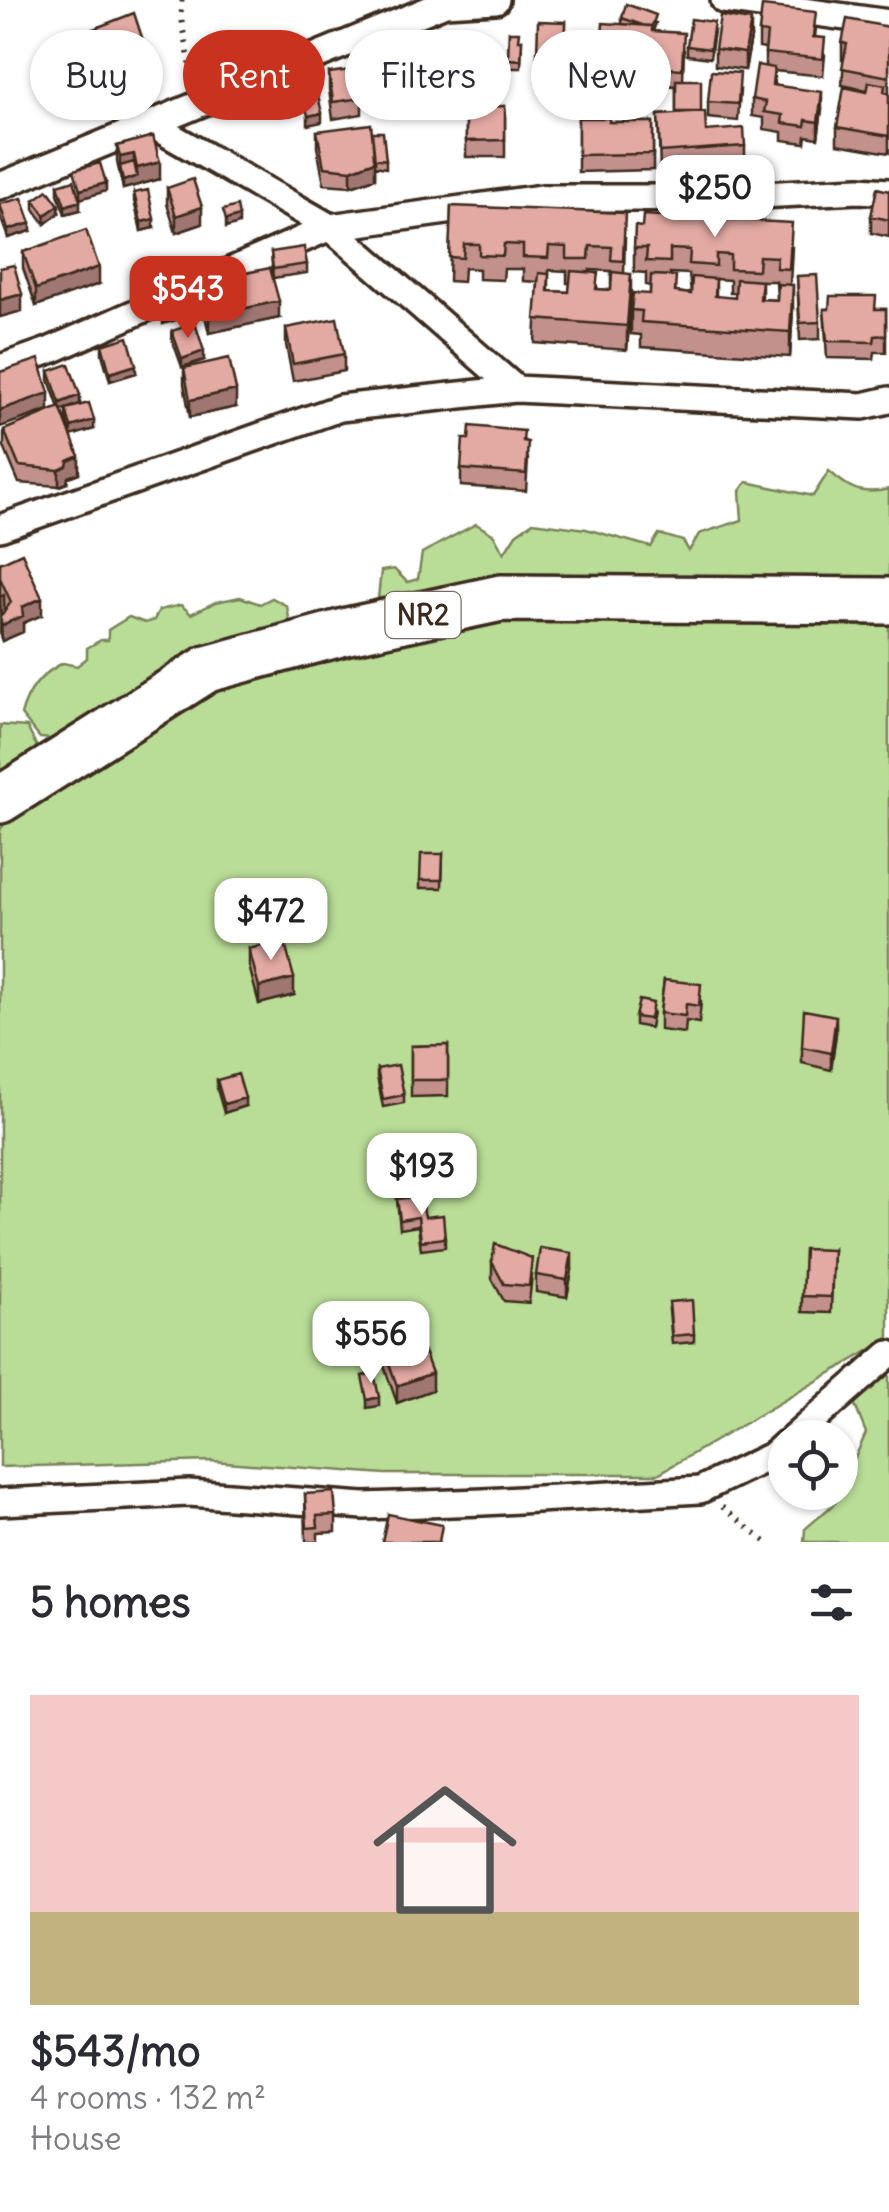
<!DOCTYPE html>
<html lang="en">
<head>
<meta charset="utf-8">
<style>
	body { margin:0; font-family:Delius,sans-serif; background:#f7f7f7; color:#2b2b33; height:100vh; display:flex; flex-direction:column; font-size:38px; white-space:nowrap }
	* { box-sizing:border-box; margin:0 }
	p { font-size:32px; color:#7c7c81 }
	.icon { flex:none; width:55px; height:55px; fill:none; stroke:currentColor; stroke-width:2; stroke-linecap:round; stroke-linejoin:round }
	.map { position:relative; height:1542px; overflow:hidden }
	.side { display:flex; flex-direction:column; background:#fff; flex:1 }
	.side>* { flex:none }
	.hud { position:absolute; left:30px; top:30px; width:830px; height:90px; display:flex; gap:20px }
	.controls { position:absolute; left:768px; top:1420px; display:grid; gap:20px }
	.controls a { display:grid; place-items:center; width:90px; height:90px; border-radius:50%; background:#fff; box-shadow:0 2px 8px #0004; font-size:50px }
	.price { position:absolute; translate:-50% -85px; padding:0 22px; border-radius:20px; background:#fff; color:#222; font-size:32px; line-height:65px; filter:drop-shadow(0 2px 5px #0008) }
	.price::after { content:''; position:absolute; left:50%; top:60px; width:30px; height:22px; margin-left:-15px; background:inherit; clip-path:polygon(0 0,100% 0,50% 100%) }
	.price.selected { background:#c8321e; color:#fff }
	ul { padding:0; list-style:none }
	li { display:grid; align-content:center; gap:20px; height:530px; padding:0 30px }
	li+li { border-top:2px solid #e1e1e2 }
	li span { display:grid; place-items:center; height:310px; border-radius:0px; color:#555 }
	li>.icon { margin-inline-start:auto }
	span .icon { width:180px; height:180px; fill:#fffc; stroke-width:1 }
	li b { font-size:42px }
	h2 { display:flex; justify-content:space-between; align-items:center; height:120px; padding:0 30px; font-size:42px }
	.pill { padding:0 35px; border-radius:45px; background:#fff; box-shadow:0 2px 8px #0004; font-size:35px; line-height:90px }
	.pill.selected { background:#c8321e; color:#fff }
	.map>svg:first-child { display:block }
	.green { fill:#b9dd97; stroke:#7a845a; stroke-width:2.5 }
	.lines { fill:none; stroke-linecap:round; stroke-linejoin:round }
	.street-casing { stroke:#3b2a1e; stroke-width:32 }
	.highway-casing { stroke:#3b2a1e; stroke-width:52 }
	.path { stroke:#3b2a1e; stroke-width:5; stroke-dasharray:2.5 8; stroke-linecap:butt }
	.street { stroke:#fff; stroke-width:25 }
	.highway { stroke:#fff; stroke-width:45 }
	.wall { fill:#c3918c; stroke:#3b2a1e; stroke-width:2.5; fill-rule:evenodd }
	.shaded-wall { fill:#9f7672; stroke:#3b2a1e; stroke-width:2.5 }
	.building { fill:#e3a9a3; stroke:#3b2a1e; stroke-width:2.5 }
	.labels { text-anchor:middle; stroke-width:8; stroke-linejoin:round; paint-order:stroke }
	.shield { fill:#fff; stroke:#766a62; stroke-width:2.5 }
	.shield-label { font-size:28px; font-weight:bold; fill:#3b2a1e }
</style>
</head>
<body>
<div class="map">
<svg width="889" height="1542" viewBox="0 0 889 1542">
	<rect width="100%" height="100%" fill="#fff"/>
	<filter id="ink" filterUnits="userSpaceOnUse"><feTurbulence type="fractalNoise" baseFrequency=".01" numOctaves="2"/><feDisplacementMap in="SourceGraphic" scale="20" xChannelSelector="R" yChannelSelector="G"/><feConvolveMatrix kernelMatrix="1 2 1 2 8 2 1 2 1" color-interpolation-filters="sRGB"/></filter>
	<g filter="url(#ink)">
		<path class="green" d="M829,471C849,489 862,496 889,489V586L692,593L378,598L381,571L394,569L407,582L418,579L422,553L476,524L494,535L504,553L516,534L533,522L586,529L651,547L659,534L683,541L689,551L699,534L742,520L740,491L747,482L813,496Z
			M240,597L260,604L272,598L287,606L290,624L201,666H169L161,669L158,680L64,740L40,738L21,715C27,692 40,674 63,663L77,666L87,658V648L101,640H108V630L129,617L145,623L154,620L159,610L181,605L191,614L216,602Z
			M500,606L889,609V1337L882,1343L658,1474H385L212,1461L0,1467V830L15,810L217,673Z
			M0,725L27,727L38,749L0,774Z
			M889,1363V1542H804L805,1529L835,1503L866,1433L852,1398Z"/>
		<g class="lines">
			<g class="street-casing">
				<path id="street" d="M724,0L889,23
					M152,125L330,227L516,389
					M0,186L445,3L496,0
					M0,368L51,350L330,227L542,198H700L859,190L889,192
					M0,528L340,408L516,389L863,406L889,400
					M793,1438L889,1354
					M0,1502L189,1493L364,1506L483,1502L700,1490L773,1455L785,1444"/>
			</g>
			<g class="highway-casing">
				<path id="highway" d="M0,800L207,669L348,631L501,598L889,601"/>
			</g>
			<path class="path" d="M182,0L181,16L193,82
				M722,1507L766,1542"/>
			<use href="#street" class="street"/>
			<use href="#highway" class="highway"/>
		</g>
		<path class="wall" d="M622,18L656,23L653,31L684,50L683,80L701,112L706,131L745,146V163L660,169L658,115L676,114V86L651,84V78L601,76V59L622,24Z
			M566,22L565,73L537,72V55Z
			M889,27V153L837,144V127L868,90L842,85L844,60H842V43Z
			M816,28L815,37L825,55L823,76L774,71V85L822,109L818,138L806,136L805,143L782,140V132L764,129V118L752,116V99L765,66V49L759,48V32Z
			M714,31L710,58L687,55V46Z
			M509,32L518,40H522L521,68H508Z
			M751,38L745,70L715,66V49Z
			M454,43L486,67V75L458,77Z
			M377,46L427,73V90L416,91L413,84L388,88L382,72L385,96L368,97L360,66V57L377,54Z
			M47,47L152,92L84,110L59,114L47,71Z
			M433,49H444L443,85H432Z
			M589,54H601L599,83H588Z
			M329,73L362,98V114L333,119L329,90Z
			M740,90L738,121L708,118V102Z
			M505,106V157H466V107Z
			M578,118L609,122H653V170L578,172Z
			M317,131L372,132L386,160V168L375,166V178L351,186L324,184L317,147Z
			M153,136L160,179L123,189L117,162V146Z
			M58,185L80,210L65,214L58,194Z
			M167,188L202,224L176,233L167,204Z
			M889,191V237L871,233V216Z
			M134,193L154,228L141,231L134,201Z
			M34,200L59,213L45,224L34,209Z
			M0,204L31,231L8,238L0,216Z
			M451,206L625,238L624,273L631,298L627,350L535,343L538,282L523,281V269H504L503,280L479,279V269L464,268L463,282L449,281ZM549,270L567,271V283H570L569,292L549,291ZM590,270L611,271V290L598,289Z
			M792,247L790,285L793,309L790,357L641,347V335L631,334V310L650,294V286L646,285V273L634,272V248ZM670,273L689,274L691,294L676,292ZM716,279L730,280V293H736L735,298L716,297ZM762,281H776L777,300L762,299Z
			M23,252L99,284L36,306L23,268Z
			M271,252L307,264V273L273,278Z
			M797,276L820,322V339L800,340Z
			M201,282L279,318L209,333L201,299Z
			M824,309H886V352H875L874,359L827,358Z
			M286,328L344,354V371L293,381L286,345Z
			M172,331L204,360L182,367L172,339Z
			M102,345L136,373L110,381L102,354Z
			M184,368L236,407L190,417L184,384Z
			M49,371L80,404L71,407L94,429L71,435L79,473L68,477L67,483L59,486L19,483L4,447V430L59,408L49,380ZM66,409V417L69,430L61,411Z
			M524,441L528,459L526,491L461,486V469Z
			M0,563L42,615L23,623V632L2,641L0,636Z
			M443,854L442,888H420V880Z
			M249,949L294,995L259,1004L249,966Z
			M664,980L701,1001L699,1023L686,1021L685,1033L660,1030V1013Z
			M653,1012L650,1028L635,1025V1017Z
			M836,1033L831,1070L802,1063V1047Z
			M448,1045V1096L411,1097V1046Z
			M377,1069L404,1095V1103L383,1107L377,1077Z
			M217,1080L245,1106L224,1113L217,1089Z
			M397,1199L445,1238V1247L421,1250L418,1226L400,1229Z
			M833,1250L831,1313L802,1312V1296Z
			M492,1262L532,1275L529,1303L504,1301L492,1279Z
			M572,1270L567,1297L536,1292V1275Z
			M669,1310L694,1334V1342L672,1344Z
			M380,1338L432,1390L397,1403L380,1355Z
			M305,1494L336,1515V1532L318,1533V1542H306Z"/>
		<path class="shaded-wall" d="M751,21V38L745,70V53Z
			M152,68V92L84,110V86Z
			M822,92V109L818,138V122Z
			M322,113V122L308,125V116Z
			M134,154V170L120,166V157Z
			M375,161V178L351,186V170Z
			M160,162V179L123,189V181L137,176V168Z
			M106,183V191L80,199V190Z
			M80,201V210L65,214V206Z
			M59,205V213L45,224V215Z
			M202,207V224L176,233V216Z
			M239,216V224L226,228V220Z
			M154,219V228L141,231V222Z
			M31,223V231L8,238V230Z
			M99,267V284L36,306V289Z
			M631,274V298L627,350V326Z
			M793,285V309L790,357V332Z
			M22,294V311L0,317V300Z
			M279,301V318L209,333V316Z
			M196,305V314L163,324V316Z
			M204,351V360L182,367V359Z
			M136,365V373L110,381V373Z
			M236,390V407L190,417V400Z
			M49,393V410L0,427V410Z
			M80,395V404L60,411V403Z
			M94,420V429L71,436V427Z
			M79,456V473L68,477L67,483L59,486V470L68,461Z
			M4,595L5,624L22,607L42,598V615L23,623V632L2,641L0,597Z
			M294,978V995L259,1004V987Z
			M836,1016V1033L831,1070V1053Z
			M245,1098V1106L224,1113V1104Z
			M572,1253V1270L567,1297V1280Z
			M432,1373V1390L397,1403V1386Z
			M379,1397V1406L367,1408V1400Z"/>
		<path class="building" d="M626,4L656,15L652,26H645L622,18Z
			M762,6L816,12L813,37L825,38L823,59L765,53L767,33L759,32Z
			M134,13L152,68L84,86L59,90L47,47Z
			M720,16L751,21L745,53L715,49Z
			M691,19L714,22L710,49L687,46Z
			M847,19L889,27V77L842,68L847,44L842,43Z
			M538,21L566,22L565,57L537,55Z
			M603,23L652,26V31L684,33L682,69L651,67V62L601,59Z
			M509,32H519L518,40H522L521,60L508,59Z
			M483,39L486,67L458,69L454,43Z
			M424,40L427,73L416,74L413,67L388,71L377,46Z
			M433,49H444L443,77H432Z
			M377,54L385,87L368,89L360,57Z
			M589,54H601L599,75L588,74Z
			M757,65L774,68L772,85L822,92L818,122L806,120L805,126L782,123L783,115L764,112L766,102L752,99Z
			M358,69L362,98L333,102L329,73Z
			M711,71L740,73L738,104L708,102Z
			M676,80H701V112H676Z
			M869,82L885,85L884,92L889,93V136L837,127L844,87L867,92Z
			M318,96L322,113L308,116L304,99Z
			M505,106V140L466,141V107Z
			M705,112L706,131L744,128L745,146L660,152L658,115Z
			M578,118H609V122H653V154L578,155Z
			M371,124L375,161L351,170L324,167L317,131Z
			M372,132H383L386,160L374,158Z
			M153,136L160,162L137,168L134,154L120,157L117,146Z
			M134,162L137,176L123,181L120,166Z
			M100,163L106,183L80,190L74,170Z
			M193,179L202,207L176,216L167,188Z
			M74,180L80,201L65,206L58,185Z
			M877,188L889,191V220L871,216Z
			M48,190L59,205L45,215L34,200Z
			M148,190L154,219L141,222L134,193Z
			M22,198L31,223L8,230L0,204Z
			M237,206L239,216L226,220L223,210Z
			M451,206L625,213L623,261L611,260L612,247L590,246L589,259H567V247L549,246L548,258L523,257V245L504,244L503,256L479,255V244H464L463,258L449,257Z
			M643,215L792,223L789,269L776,268L777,257L759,256L758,270L730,269V255L716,254V266L689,264L690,250L670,249V262L646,261L647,248H634L635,226L642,227Z
			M86,230L99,267L36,289L23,252Z
			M304,247L307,264L273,269L271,252Z
			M14,265L22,294L0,300V268Z
			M270,268L279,301L209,316L201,282Z
			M571,271L598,273L596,289L611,290L612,272L631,274L627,326L535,319L539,273L549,274L548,291L569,292Z
			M651,275L676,276L675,292L691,294L692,277L716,279L715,296L735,298L736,279L762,281L760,299L777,300L778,284L793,285L790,332L641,322L642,311L631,310L633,293L650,294Z
			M817,275L820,322L800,323L797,276Z
			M192,291L196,305L163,316L159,301Z
			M830,296H876L875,309H886V335L875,336L874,342L827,341L824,309H829Z
			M337,318L344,354L293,364L286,328Z
			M195,323L204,351L182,359L172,331Z
			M128,337L136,365L110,373L102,345Z
			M229,358L236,390L190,400L184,368Z
			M39,359L49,393L0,410V372Z
			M69,364L80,395L60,403L49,371Z
			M89,403L94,420L71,427L66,409Z
			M60,407L79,456L68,461L67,466L59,470L19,466L4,430Z
			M470,426L524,431L523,441L528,442L526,474L461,469L463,439H469Z
			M22,553L42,598L22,607L23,616L2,625L0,617L11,602L0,578V563Z
			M421,854H443L442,880H420Z
			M284,940L294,978L259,987L249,949Z
			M664,980L701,984L699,1006L686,1004L685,1016L660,1013Z
			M639,1000L653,1003L650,1019L635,1017Z
			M804,1010L836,1016L831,1053L802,1047Z
			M448,1045V1080H411V1046Z
			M398,1065L404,1095L383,1099L377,1069Z
			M238,1074L245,1098L224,1104L217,1080Z
			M421,1196L425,1217L443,1215L445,1238L421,1241L418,1217L400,1220L397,1199Z
			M495,1244L532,1258L529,1286L504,1284L492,1262Z
			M540,1248L572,1253L567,1280L536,1275Z
			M804,1249L833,1250L831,1297L802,1296Z
			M692,1300L694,1334L672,1336L669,1302Z
			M414,1325L432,1373L397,1386L380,1338Z
			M374,1373L379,1397L367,1400L362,1376Z
			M334,1492L336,1515L317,1516L318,1527L307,1528L305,1494Z
			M388,1514L442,1525L439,1542H382Z"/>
	</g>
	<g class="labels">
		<rect class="shield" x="385.5" y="592" width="75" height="46" rx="8"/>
		<g class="shield-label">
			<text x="423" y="625">NR2</text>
		</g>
	</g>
</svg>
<div class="controls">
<a><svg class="icon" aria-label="locate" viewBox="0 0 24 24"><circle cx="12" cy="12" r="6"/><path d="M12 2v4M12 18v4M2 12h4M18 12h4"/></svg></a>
</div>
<b class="price" style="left:715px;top:240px">$250</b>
<b class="price selected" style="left:188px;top:341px">$543</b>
<b class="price" style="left:271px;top:963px">$472</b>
<b class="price" style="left:422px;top:1218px">$193</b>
<b class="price" style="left:371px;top:1386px">$556</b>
<div class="hud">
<a class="pill">Buy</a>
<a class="pill selected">Rent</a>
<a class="pill">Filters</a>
<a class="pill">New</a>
</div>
</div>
<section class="side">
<h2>5 homes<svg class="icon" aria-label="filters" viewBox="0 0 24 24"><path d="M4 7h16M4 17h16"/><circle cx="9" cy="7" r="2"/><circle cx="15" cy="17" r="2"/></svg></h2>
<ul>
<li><span style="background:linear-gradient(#f6c9c9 70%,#c2b280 0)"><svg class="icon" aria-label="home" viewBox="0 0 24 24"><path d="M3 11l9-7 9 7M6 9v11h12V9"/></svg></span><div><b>$543/mo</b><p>4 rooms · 132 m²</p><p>House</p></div></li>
</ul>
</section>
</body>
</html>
